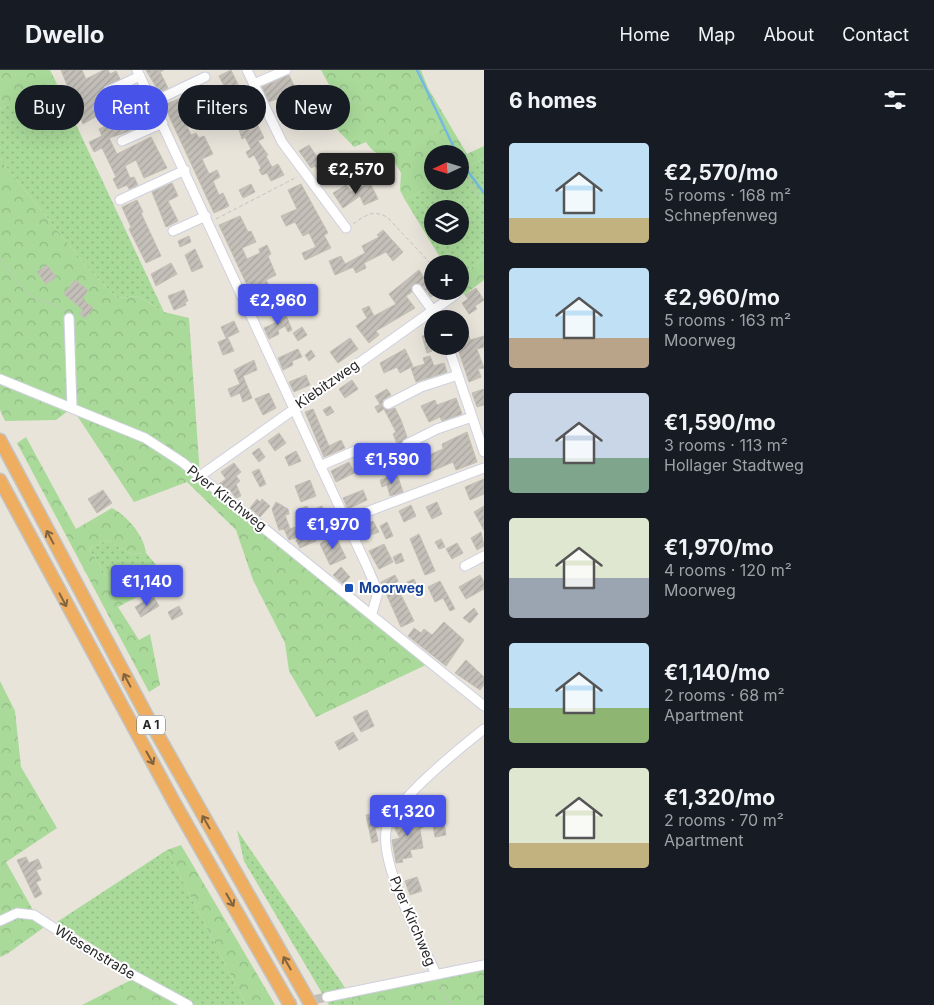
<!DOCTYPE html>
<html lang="en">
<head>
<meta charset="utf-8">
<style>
	body { margin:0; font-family:Inter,sans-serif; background:#242831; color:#f1f3f6; height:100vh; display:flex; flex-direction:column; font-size:19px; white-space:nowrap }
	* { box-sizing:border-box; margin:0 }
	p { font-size:16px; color:#9ea1a6 }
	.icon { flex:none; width:28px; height:28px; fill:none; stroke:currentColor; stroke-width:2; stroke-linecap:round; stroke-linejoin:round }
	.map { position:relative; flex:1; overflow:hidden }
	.side { display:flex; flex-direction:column; background:#171b24; width:450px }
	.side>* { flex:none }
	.banner { position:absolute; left:15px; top:15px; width:394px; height:45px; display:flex; gap:10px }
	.needle { width:32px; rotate:266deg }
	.buttons { position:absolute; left:424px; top:75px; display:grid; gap:10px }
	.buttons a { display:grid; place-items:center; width:45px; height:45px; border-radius:50%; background:#171b24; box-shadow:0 5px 20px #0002; font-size:25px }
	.price { position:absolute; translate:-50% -42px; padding:0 11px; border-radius:5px; background:#4753e8; color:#fff; font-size:16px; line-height:32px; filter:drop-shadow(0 1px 2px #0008) }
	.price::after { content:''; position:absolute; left:50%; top:30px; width:15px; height:11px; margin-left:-8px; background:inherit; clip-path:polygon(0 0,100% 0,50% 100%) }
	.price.selected { background:#222; color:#fff }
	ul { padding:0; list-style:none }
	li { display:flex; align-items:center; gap:15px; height:125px; padding:0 25px }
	li span { display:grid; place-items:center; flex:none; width:140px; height:100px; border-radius:5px; color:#555 }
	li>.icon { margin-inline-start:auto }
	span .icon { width:60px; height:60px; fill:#fffc; stroke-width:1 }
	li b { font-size:21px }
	h2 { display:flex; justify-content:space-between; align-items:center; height:60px; padding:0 25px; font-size:21px }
	.pill { padding:0 18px; border-radius:22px; background:#171b24; box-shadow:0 5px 20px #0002; font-size:18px; line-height:45px }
	.pill.selected { background:#4753e8; color:#fff }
	header { display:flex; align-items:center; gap:30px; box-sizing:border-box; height:70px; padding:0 25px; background:#171b24; border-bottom:1px solid #363941 }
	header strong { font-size:24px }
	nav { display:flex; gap:28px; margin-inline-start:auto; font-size:18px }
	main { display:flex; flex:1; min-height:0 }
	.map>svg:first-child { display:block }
	.grass { fill:url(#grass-dots); fill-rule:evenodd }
	.forest { fill:url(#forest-crowns) }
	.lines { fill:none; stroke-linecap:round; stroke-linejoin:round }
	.stream { stroke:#75b9e2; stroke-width:2.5 }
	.building { fill:url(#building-hatch); stroke:#c3bfb4 }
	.minor-tunnel { stroke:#c1beb6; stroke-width:9; stroke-dasharray:9 4.5; stroke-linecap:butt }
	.minor-casing { stroke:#cfd0df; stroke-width:11 }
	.highway-casing { stroke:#c3c3c3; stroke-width:15 }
	.path { stroke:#c3c3c3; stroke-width:1; stroke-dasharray:4 2.5; stroke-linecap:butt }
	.minor { stroke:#fff; stroke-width:9 }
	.highway { stroke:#eead5f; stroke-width:12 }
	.oneway { stroke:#816340 }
	.transit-dot { fill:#1a4fb4; stroke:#fff; stroke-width:2 }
	.labels { text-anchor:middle; stroke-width:4; stroke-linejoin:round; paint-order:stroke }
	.shield { fill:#fff; stroke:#686868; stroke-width:1 }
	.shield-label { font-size:12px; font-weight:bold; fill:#272727 }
	.street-label { font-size:14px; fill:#272727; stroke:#fff }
	.transit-label { font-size:14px; font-weight:bold; fill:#164399; stroke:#fff; text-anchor:start }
</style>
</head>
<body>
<header>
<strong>Dwello</strong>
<nav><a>Home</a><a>Map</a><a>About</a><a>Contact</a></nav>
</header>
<main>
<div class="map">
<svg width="484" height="935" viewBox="0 0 484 935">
	<defs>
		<pattern id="grass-dots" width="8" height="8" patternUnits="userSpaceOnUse" patternTransform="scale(1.25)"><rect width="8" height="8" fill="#a9da9a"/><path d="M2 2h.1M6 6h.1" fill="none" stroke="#91bb85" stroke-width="1.8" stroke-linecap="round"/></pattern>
		<pattern id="forest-crowns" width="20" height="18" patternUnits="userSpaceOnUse" patternTransform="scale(1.25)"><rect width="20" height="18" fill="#a9da9a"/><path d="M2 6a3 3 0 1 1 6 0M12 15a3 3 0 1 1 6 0" fill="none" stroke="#91bb85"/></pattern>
		<pattern id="building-hatch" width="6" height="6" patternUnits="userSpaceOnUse" patternTransform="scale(1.25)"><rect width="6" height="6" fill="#c4c0b9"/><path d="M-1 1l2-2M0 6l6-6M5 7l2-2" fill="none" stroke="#a8a59f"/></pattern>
	</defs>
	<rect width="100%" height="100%" fill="#e8e4da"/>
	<path class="grass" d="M57,14L164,242L138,226L117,228L86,196L0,89V39Z
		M484,88V189L468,200L460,199V194H444L405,130L440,111H460V101ZM432,139H460V166H432Z
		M107,470L131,484L146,483L170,511L131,530L106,505L89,479Z
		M237,760L348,922L356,935H329L244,791Z
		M167,780L246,935H197L138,903L57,852Z"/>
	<path class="forest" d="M0,0H50L57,14L0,39Z
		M321,0H421L428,18L467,84L484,76V88L460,101V84H432V111H440L405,130L400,120L401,103L390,84C377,86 373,82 366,72L354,77L329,51L324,41L331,33L334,24Z
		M0,89L86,196L117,228L138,226L164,242L189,248L200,406L432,592L316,647L289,601L285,573L253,510L236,460L187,412L134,432L72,338L56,350L5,351L0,340Z
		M484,189V210L464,225L460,219V199L468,200Z
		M26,367L76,459L112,438C127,446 144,465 146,483L131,484L107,470L89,479L106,505L131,530L118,537L139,570L150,564L160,615L149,622L17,373Z
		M0,611L15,641L21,697L57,758L6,792L43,858L7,884L0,887Z
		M181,775L274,933L275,935H246L167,780Z
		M484,895V935H356L348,922Z
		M138,903L197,935H82L131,910Z"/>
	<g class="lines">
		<path class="stream" d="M417,0L457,84
			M460,91L484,123"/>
	</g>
	<path class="building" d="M61,0H82L86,9L104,0H108L110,4L116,1L120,9L105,16L102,23L108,27L123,21L128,33L112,41L111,38L83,54Z
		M146,0H164L160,2L168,18L159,22Z
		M231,0L264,68L258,71L268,85L266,86L272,97L278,94L284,105L271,111L267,103L262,105L259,100L261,98L254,85L249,88L246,82L251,79L245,67L242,69L236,50L229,53L225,45L230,43L222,27L228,24L219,6Z
		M289,5L296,20L289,23L300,48L286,55L277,42L282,40L276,29L269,32L262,17Z
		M181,28L186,38L180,41L191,65L196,63L199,68L204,66L213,84L202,89L209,104L217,100L220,107L213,111L219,125L223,123L229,136L214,143L164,35Z
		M138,41L144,52L130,61L109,68L117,84L151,67L167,98L144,108L136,90L125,96L130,108L134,107L138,115L129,119L127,115L118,119L113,109L116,107L102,78L94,82L89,72L102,66L99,59L110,54L111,56Z
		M309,75L324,97L332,92L340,104L326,113L315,96L311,98L299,81Z
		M172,113L178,126L168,131L178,151L166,157L152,122Z
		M370,113L378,129L364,135L360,126L343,138L333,123L346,115L351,122Z
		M251,114L255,122L243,128L239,120Z
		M301,114L328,163L324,165L331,178L305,190L302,183L316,177L309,163L303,166L295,152L286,156L281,146L297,139L288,120Z
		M137,130L143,142L141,143L161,186L146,193L129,159L131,157L122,137Z
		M240,146L248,162L251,161L256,172L242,178L247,189L260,183L259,179L267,175L271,184L268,186L276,205L266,210L271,219L264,222L266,227L255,232L219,155Z
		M383,160L403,182L393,191L386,182L364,193L366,198L356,203L353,197L335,205L329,191L341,186L345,194L365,183L362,176L379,167L377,165Z
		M189,166L191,172L180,177L178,171Z
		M195,179L203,197L192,202L185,185Z
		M171,193L177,204L156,216L151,204Z
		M47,195L56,207L46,214L37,202Z
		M419,200L435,224L431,227L420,214H414L411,217L412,222L406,226L415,238L376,261L379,265L369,273L356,256L367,248L362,239L369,236L374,246L396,234L389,224Z
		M75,210L88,220L82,229L93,238L85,248L80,244L83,240L64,224Z
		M476,218L484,230L475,236L477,239L469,244L462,233L468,229L465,225Z
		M184,220L188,231L185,232L186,235L174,240L168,226Z
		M307,222L311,233L298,238L294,228Z
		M284,240L292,260L288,262L285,256L278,260L279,264L269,269L264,258L282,250L279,242Z
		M234,251L239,262L226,268L221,257Z
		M466,254L470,270L484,266V277L477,279L484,298L478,299L481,307L469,312L458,279L460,278V256Z
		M302,257L307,265L298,271L293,263Z
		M432,263V281L427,283L422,266Z
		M228,268L234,281L223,285L218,272Z
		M350,268L358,279L338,293L330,282Z
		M298,279L302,287L292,291L293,295L283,300L278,288Z
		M405,279L413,296L400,303L397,297L384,303L380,293Z
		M311,280L315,286L309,291L305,285Z
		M430,286L434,296L444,293L447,302L416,312L411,298L425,294L423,288Z
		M254,290L257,300L243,306L252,328L243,332L240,323L231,327L228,319L240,314L234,300Z
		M306,305L310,315L294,322L289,312Z
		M352,310L358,319L345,328L339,319Z
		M387,319L391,325L383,330L382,336L387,340L395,338L401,350L407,367L402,371V377L407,380L418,378L422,387L409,393L404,383L398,386L395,378L398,376L393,364L396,362L384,339L378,343L375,337L380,334L375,326Z
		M484,319V335L477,337L472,323Z
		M269,323L276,338L263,345L255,329Z
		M456,328L462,344L442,351L440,347L429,352L421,336L435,330L437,335Z
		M330,336L334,342L327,346L323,340Z
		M313,339L329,376L341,370L345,378L324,387L305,342Z
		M467,362L477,392L456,400L453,392L430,402L424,387L443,379L442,374Z
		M279,363L286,373L275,381L268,371Z
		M378,377L384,387L380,389L382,393L372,398L366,387L370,385L369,382Z
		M259,378L265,387L259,392L252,383Z
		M296,381L301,391L289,396L285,387Z
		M349,392L354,403L336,412L331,401Z
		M234,393L241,402L236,406L240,411L236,414L241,426L236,428L229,419L219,414L226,409L221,402Z
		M259,399L266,414L260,417L252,402Z
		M397,404L403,422L390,426L387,415L382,417L380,410Z
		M484,409V424L470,430L465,417Z
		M310,410L316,426L301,432L295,416Z
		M103,420L112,433L97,443L88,429Z
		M363,420L367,430L348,439L343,428Z
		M257,429L260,432L262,429L270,436L260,447L250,438Z
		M276,432L288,439L289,444L285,445L290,459L295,457L298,467L289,470L284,459L279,460L272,439Z
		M437,432L442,444L432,449L426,437Z
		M411,435L416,446L404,452L399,441Z
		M307,436L310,441L322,436L327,447L313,453L311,446L303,450L299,439Z
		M484,436V460L474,442Z
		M373,451L379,462L362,468L357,458Z
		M387,452L393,466L386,469L380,456Z
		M481,462L484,476L477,480L471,468Z
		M313,463L316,471L300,478L296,470Z
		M334,463L346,488L330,495L320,474Z
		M419,464L435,501L425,505L410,469Z
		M441,469L445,477L439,479L435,472Z
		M457,473L463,483L452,489L446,479Z
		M384,474L393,492L379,499L369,481Z
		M401,483L404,491L396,494L393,487Z
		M341,497L350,507L343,514L333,505Z
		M395,505L398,511L395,513L414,551L401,557L381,512Z
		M480,505L484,512V519L466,529L459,517Z
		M414,509L419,521L413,524L407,512Z
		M440,511L455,539L450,541L443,528L435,532L428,517Z
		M153,526L159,536L141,547L135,537Z
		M179,536L183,544L172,550L168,542Z
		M474,538L478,544L470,553L463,548Z
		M444,552L464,570L446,596L408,566L414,558L421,563L424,559L432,565Z
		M466,590L484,607V615L480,620L455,603Z
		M367,640L374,656L361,662L353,647Z
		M353,662L358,670L339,680L335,672Z
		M380,728L392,735L379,757L375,758L378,771L372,773L366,745L371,744Z
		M414,741L425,756L420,759L423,778L410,780L412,787L402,789L403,792L396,793L392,770L400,768L394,757L397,751Z
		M444,753L446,765L435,767L433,755Z
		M26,787L29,793L38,789L42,798L36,800L41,810L36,812L42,824L35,828L17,790Z
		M417,807L422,821L410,825L405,811Z"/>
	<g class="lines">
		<path class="minor-tunnel" d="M288,935L327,927"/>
		<g class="minor-casing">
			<path id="minor" d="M137,0L365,492L378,522L372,543
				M247,0L282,72L346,158
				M254,14L286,0
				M108,21L140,6
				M153,32L205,7
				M122,71L163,53
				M120,130L185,100
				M173,161L206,146
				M417,219L433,241
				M69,248L72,338
				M448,276L484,382
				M0,309L145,368L182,392L484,636
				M388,334L421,317L458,305
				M407,374L437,359L472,347
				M320,396L364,377
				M200,406L456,224
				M345,450L484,398
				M465,496L484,486
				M0,851L17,843L34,845L91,882L188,935
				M436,904C421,871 377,790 387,757C396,729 460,678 484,659
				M327,927L484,895"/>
		</g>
		<g class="highway-casing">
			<path id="highway" d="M0,370L147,646L311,935
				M0,410L175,734L290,935"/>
		</g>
		<path class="path" d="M462,102L484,132
			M216,149L297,107
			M353,154C365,146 372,139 387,147L432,195
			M0,189C9,203 21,222 37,229C45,234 59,233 65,242
			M463,219L484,205
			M439,914L450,935"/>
		<use href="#minor" class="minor"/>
		<use href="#highway" class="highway"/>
	</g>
	<defs><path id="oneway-shaft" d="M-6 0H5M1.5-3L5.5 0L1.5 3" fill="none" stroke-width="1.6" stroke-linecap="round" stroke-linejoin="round" transform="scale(1.25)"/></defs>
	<g class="oneway">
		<use href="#oneway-shaft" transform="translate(50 467) rotate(-118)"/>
		<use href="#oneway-shaft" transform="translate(63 530) rotate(62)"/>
		<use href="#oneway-shaft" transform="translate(127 610) rotate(-118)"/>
		<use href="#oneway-shaft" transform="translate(150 688) rotate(61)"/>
		<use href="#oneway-shaft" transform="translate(206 752) rotate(-120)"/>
		<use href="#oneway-shaft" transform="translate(230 830) rotate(60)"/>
		<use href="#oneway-shaft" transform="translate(287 893) rotate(-120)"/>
	</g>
	<rect class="transit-dot" x="344" y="513" width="10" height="10" rx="2.5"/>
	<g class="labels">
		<rect class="shield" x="137" y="645.5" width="28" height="19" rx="4"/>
		<g class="shield-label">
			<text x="151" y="659">A 1</text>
		</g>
		<g class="street-label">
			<text transform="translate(327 314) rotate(-35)" y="5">Kiebitzweg</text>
			<text transform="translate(227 428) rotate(38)" y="5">Pyer Kirchweg</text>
			<text transform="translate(413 851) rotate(67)" y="5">Pyer Kirchweg</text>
			<text transform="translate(95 882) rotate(31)" y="5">Wiesenstraße</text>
		</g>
		<g class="transit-label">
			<text x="359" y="523">Moorweg</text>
		</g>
	</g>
</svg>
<div class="buttons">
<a><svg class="needle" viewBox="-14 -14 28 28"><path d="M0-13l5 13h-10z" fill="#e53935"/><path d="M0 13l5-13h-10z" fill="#9ea1a6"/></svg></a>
<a><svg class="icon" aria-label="layers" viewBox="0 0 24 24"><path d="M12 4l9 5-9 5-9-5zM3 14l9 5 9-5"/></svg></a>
<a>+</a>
<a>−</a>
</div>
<b class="price selected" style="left:356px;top:125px">€2,570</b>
<b class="price" style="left:278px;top:256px">€2,960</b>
<b class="price" style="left:392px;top:415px">€1,590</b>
<b class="price" style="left:333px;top:480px">€1,970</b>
<b class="price" style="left:147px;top:537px">€1,140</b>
<b class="price" style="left:408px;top:767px">€1,320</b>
<div class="banner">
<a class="pill">Buy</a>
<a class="pill selected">Rent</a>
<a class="pill">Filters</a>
<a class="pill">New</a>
</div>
</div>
<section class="side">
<h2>6 homes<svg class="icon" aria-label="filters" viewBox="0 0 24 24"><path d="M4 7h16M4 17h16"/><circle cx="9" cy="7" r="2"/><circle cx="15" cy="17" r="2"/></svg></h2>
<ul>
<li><span style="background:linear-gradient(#bfe0f5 75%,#c2b280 0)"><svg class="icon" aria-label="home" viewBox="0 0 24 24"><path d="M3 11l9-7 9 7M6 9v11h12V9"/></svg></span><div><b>€2,570/mo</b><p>5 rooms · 168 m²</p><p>Schnepfenweg</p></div></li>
<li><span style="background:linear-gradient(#bfe0f5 70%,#b9a48a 0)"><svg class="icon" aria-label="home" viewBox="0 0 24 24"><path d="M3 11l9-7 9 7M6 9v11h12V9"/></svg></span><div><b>€2,960/mo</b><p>5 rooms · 163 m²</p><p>Moorweg</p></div></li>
<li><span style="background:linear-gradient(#c9d6e8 65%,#7fa58c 0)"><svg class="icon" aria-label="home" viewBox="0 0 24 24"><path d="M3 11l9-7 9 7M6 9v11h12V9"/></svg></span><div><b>€1,590/mo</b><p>3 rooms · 113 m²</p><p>Hollager Stadtweg</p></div></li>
<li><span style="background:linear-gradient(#dfe7d0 60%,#9aa5b1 0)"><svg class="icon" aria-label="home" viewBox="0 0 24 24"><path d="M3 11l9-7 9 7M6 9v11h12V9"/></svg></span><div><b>€1,970/mo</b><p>4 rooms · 120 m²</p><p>Moorweg</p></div></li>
<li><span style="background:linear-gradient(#bfe0f5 65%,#8fb573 0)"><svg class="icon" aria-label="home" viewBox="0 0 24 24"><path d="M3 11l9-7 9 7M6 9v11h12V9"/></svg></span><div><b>€1,140/mo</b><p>2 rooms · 68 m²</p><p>Apartment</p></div></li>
<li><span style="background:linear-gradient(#dfe7d0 75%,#c2b280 0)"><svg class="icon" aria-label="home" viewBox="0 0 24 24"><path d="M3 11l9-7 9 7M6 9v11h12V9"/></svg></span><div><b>€1,320/mo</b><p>2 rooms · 70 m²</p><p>Apartment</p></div></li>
</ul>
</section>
</main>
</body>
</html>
